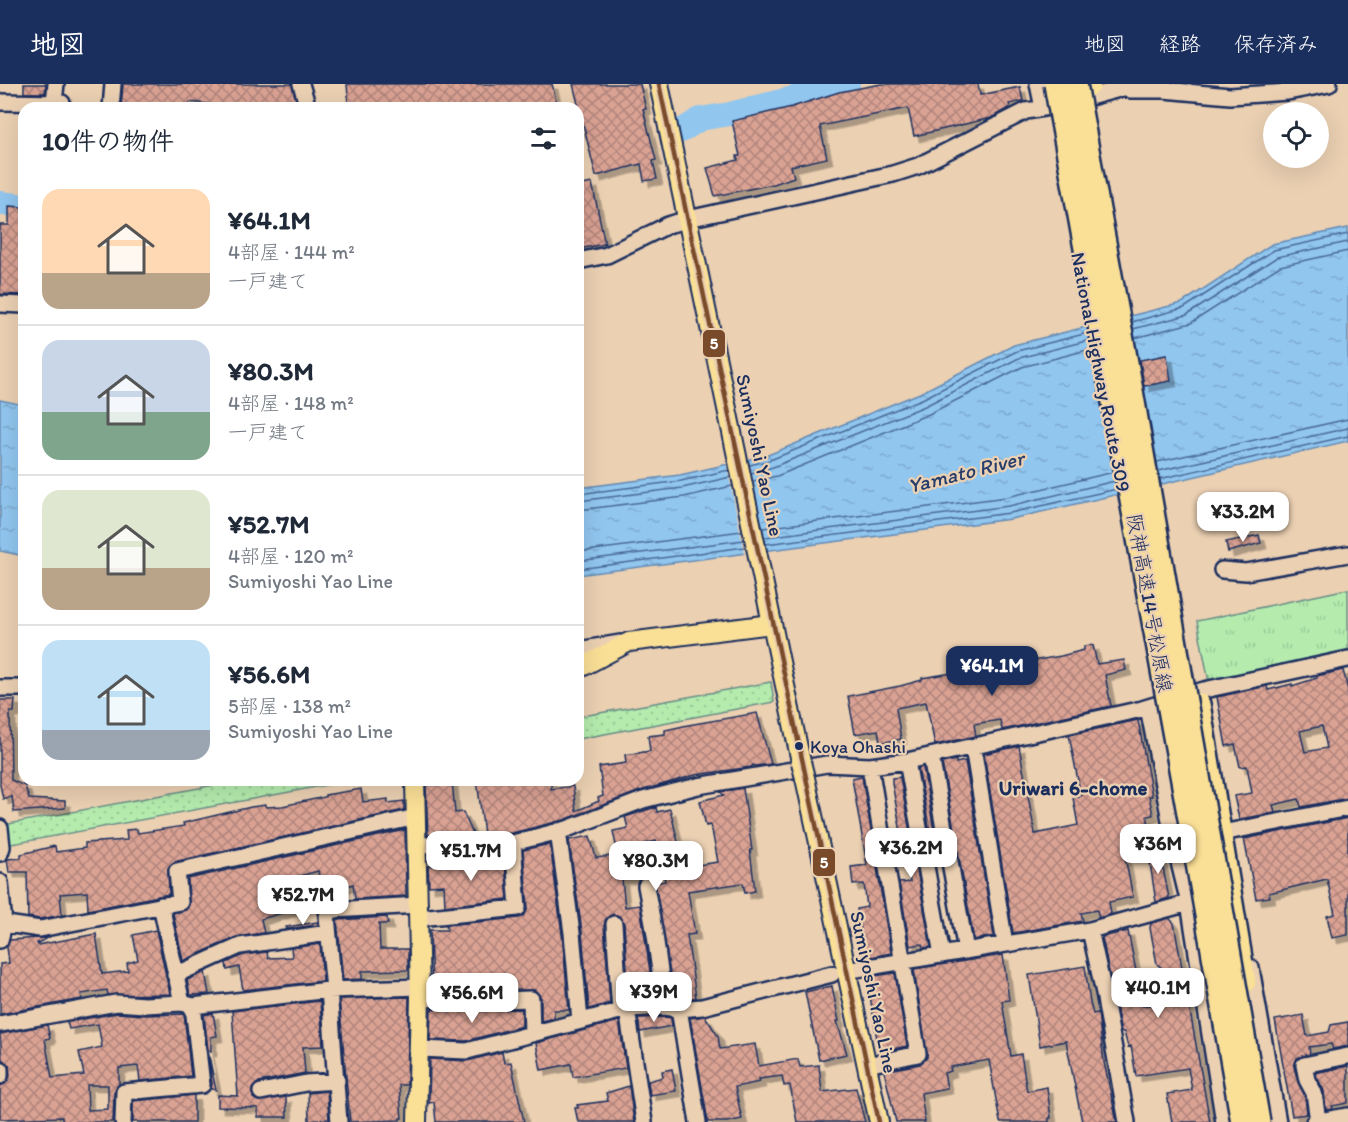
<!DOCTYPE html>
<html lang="ja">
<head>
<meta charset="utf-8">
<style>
	body { margin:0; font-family:Itim,"Klee One",sans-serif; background:#f2f2f3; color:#1f2937; height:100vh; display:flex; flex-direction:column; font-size:22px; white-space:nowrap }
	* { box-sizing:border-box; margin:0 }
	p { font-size:20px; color:#747a83 }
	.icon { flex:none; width:33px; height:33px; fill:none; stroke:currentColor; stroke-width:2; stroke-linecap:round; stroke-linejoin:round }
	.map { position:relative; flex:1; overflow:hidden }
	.drawer { position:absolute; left:18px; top:18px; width:566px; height:684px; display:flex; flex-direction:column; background:#fff; border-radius:18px; box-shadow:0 6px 24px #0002 }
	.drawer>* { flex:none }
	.fabs { position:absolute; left:1263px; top:18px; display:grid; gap:12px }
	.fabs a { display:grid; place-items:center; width:66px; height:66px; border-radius:50%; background:#fff; box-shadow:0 6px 24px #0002; font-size:30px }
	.price { position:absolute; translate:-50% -51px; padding:0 14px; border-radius:12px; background:#fff; color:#222; font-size:20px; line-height:39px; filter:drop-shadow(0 2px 3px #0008) }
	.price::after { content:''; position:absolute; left:50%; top:36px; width:18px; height:14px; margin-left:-9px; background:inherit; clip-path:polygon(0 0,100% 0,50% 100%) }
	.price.on { background:#1b2f5e; color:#fff }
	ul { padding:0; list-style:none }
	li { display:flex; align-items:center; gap:18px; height:150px; padding:0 24px }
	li+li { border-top:2px solid #e0e1e3 }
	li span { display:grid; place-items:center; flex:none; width:168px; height:120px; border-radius:18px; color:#555 }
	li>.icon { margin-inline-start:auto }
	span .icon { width:72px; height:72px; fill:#fffc; stroke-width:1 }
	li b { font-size:26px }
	h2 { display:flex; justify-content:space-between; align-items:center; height:72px; padding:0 24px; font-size:26px }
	header { display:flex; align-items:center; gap:36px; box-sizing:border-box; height:84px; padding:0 30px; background:#1b2f5e; color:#fff }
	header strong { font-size:28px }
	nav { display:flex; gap:33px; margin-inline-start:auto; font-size:21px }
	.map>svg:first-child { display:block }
	.grass { fill:url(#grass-dots); stroke:#688e86; stroke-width:1.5 }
	.park { fill:url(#park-tufts); stroke:#688e86; stroke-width:1.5 }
	.water { fill:url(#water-ripples); stroke:#628ab5; stroke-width:1.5 }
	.pier { fill:#ebd0b2 }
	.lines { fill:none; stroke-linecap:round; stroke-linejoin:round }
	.shore { stroke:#4a6b98; stroke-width:1.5 }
	.river { stroke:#91c6ef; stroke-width:24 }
	.building { fill:url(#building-cross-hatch); stroke:#1b2f5e; stroke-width:1.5; fill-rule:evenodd; filter:url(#shadow) }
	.minor-casing { stroke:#1b2f5e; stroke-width:20 }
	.major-casing { stroke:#1b2f5e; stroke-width:22 }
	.highway-casing { stroke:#1b2f5e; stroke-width:26 }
	.minor { stroke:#ebd0b2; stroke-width:15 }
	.major { stroke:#fadf96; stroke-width:18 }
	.highway { stroke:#fadf96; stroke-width:21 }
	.major-bridge-casing { stroke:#1b2f5e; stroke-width:22; stroke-linecap:butt }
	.highway-bridge-casing { stroke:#1b2f5e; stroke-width:26; stroke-linecap:butt }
	.major-bridge { stroke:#fadf96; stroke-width:18 }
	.highway-bridge { stroke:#fadf96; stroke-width:21 }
	.bus-1-casing { stroke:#ebd0b2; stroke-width:9 }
	.bus-1 { stroke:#7a4b2a; stroke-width:4.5 }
	.bus-dot { fill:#1b2f5e; stroke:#ebd0b2; stroke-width:2 }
	.labels { text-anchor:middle; stroke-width:4.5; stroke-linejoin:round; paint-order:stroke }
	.bus-label { font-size:18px; fill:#1b2f5e; stroke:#ebd0b2; text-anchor:start }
	.street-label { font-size:20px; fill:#1b2f5e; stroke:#ebd0b2 }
	.water-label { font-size:21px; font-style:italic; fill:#273e6c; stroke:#ebd0b2 }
	.neighbourhood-label { font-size:21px; font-weight:bold; fill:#1b2f5e; stroke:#ebd0b2 }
	.line-badge { stroke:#ebd0b2; stroke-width:2 }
	.badge-label { font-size:16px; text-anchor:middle; font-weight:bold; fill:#fff }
</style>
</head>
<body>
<header>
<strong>地図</strong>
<nav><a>地図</a><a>経路</a><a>保存済み</a></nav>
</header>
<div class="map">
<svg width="1348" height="1038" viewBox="0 0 1348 1038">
	<defs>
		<pattern id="grass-dots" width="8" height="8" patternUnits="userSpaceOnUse" patternTransform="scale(1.5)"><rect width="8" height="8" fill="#b5ecae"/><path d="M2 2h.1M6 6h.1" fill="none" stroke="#9bcb98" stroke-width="1.8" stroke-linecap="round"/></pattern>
		<pattern id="park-tufts" width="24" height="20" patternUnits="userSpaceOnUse" patternTransform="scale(1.5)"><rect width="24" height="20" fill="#b5ecae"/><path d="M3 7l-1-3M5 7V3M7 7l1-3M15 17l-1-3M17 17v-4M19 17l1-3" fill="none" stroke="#9bcb98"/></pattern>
		<pattern id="water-ripples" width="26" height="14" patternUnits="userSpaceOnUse" patternTransform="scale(1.5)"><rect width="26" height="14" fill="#91c6ef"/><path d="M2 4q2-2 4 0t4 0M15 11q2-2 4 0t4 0" fill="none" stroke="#7caacf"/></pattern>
		<pattern id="building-cross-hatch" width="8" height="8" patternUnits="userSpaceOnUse" patternTransform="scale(1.5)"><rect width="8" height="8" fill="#daa293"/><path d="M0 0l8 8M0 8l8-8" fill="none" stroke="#b0847b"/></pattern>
		<filter id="shadow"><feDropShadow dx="5.5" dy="5.5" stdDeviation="0" flood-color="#0004"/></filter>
	</defs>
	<rect width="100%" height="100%" fill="#ebd0b2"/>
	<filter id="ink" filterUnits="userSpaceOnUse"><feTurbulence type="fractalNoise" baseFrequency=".0167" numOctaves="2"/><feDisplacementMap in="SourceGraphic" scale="12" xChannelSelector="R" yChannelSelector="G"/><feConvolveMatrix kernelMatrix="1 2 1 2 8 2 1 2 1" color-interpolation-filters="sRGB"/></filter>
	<g filter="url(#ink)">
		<path class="grass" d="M771,598L774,618L578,655V633Z
			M241,696H353L7,761L3,741Z"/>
		<path class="park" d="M1348,505V568L1209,598L1197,537Z"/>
		<path class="water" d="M1348,144V357L1011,435L578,491V404L680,391L768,371L920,309L1014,261L1182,219L1272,160Z
			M0,316L24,321V472L0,467Z"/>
		<path class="pier" d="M748,372L768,469L745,472L726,378Z"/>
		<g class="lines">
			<path class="shore" d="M1132,238L1184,224L1274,166L1348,150
				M1133,245L1187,231L1277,173L1348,158
				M1135,254L1191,239L1280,182L1348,167
				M1157,378L1348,335
				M750,381L770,376L922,315L1017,267L1088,249
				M1158,387L1348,344
				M751,389L773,383L925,322L1019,274L1090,256
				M1159,395L1348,352
				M753,397L777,392L929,330L1022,283L1091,265
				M578,410L681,397L729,386
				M578,417L682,404L731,393
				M578,426L684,413L732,402
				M763,444L1007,413L1114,388
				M765,453L1009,422L1115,397
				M766,460L1010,429L1117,405
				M578,468L742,447
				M578,477L744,456
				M578,485L745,463"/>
			<path class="river" d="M681,47L700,35L730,30L848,0
				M0,119L24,122"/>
		</g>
		<path class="building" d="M24,0H46L45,9H24Z
			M123,0H292L298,24H209L208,20L190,18L187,24L168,20V24H121Z
			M347,0H552L558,24H349Z
			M573,0H640L646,25H643L656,76L653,77L657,95L644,97L641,80L596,92Z
			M881,0H978L980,11L1020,3L1023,17L1009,20L1010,23L991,34L914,52L908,24L820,42L827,74L791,82L794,93L774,100L715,112L707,84L738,76L737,72H740L732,37L792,23L839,8Z
			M592,99L605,160L578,165V102Z
			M9,122L22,123V126H24V211L0,210V141H9Z
			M1167,271L1171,297L1144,302L1140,276Z
			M1259,451L1261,459L1228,468L1226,458Z
			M1093,561L1097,580L1124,576L1126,586L1105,591L1111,622L1002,646L1000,636L974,640L976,652L935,661L926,618L896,624L901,655L880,659L878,646L855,650L848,612L900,602L922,596V594L964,587L966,595L992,592L990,584L1061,572L1084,566V562Z
			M1343,586L1348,606V714L1301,723L1299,715L1273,721L1275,729L1239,735L1234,712L1252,709L1247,682L1240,683L1235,660L1226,662L1217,613L1267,602L1268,606L1292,600V602L1317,594V592ZM1322,642L1327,664L1305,668L1300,647Z
			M0,616H15L14,628H10L11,696L25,702L29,715L65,717V724L14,728L12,712L3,715L0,701Z
			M757,629L771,680L755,682L753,681L751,683L695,691L640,707L564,736L512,749L484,750L477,696H551V705L573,702L576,727L599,717L598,714L603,712L599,683L626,679L625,671L650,667L648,652L665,650V646L688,641Z
			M1138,636L1152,712H1149L1153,731L1147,732L1154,762L1124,768L1133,813L1109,818L1111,830L1099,834L1097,826L1081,829L1083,837L1013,849L984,670L1019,662L1035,750L1078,741L1073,714L1081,712L1069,651Z
			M956,676V679L965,677L994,852L974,856L942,679Z
			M923,683L936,758H932L918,684Z
			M862,692L891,869L866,874L857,825L867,823L864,800L853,801L851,783L867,781L852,694Z
			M900,693L931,863L923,864L922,860L910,862L899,799L910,798L892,699V694Z
			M438,696H452L455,729L463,728L473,750L428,751L426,701H439Z
			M743,704L752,766H750L755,807L745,809L743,799L688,807L695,850L687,851L696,914H674L655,799L665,797L656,757L631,764L634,793L622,795L625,823L640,821L654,914L629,915L624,839L619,832L613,830L606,835L604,841L610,919L589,925L582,848L569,756L590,752L596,774L618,771L613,747L628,744L625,733L656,723L657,728L670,725L684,783L718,778L711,741L706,742L700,717L724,711L720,708Z
			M361,705L363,718L388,715V719L404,717V726L174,778L168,784L169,810L88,826L87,808L60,810L62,831L40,835L28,833L27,788H9L7,775L21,774V770L55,762L56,768L85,764V759L127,756L126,746L137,745L138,749L184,742L183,739L251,723L265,721L266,723L282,722L325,713V711Z
			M1348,734V851L1332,854L1327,832L1335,830L1327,795L1269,809L1270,813L1256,815L1244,755Z
			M405,746L406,812L355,815L353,800L330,807L332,815L317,819L321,801L318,787L296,793L303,823L261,835L264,849L236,853L183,877L173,829L186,826L189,821L188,795Z
			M550,760L562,850L569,926H554V934L541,937V914L535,906L470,907L432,905L430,846H447L446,841L519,834L524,832L528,823L523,766Z
			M1159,764L1169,814L1156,818L1148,766Z
			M505,777L508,815L445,822L444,801L429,802L428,782L486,778L489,786L488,778Z
			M387,833L388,840H379L380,865H408V886L362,887V895L343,896L337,836Z
			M1169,834L1174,839L1210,1038H1172L1167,1010L1192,1006L1188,984L1136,992L1131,962L1128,963L1124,948H1121L1102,853L1128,847L1143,922L1164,918L1163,912L1168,911L1163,885L1157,880L1150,844L1151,839Z
			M318,838V841L287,845L286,843Z
			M156,846L170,910L108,911L107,906L81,910L82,915L0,930V880L9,879L7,863L10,856L50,853L37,859L38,861L96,850L102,890L128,887L127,879L138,876L133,851Z
			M320,860L323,897L243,906L239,883L227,886L226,879L243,871L267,868L268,874L292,873L291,864Z
			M1003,871L1009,916L1002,917L1011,972L1021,970L1027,1007L1047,1003L1051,1034H1049V1038H1000L989,976L950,983L951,987L944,989L947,1004L921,1009L925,1038H896L884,987L920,980L927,973L914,885Z
			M1085,882L1090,919L1093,930L1098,929L1104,978L1117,1038H1082L1066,957L1040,962L1029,891Z
			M205,888L209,910L190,911L187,896Z
			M895,889L907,962L879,968L867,893Z
			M832,902L839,937H837L847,970L819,976L805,908Z
			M409,913L407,1001H399L402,1034H400V1036L350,1038L339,915Z
			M320,917L323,962L303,963L305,989L259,998L252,1005L253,1014L258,1017L286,1013L287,1033H258V1024L218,1023V1011L238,1012L232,927Z
			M434,925L470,927L522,925V942L466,957L430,956L431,926Z
			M117,929L144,931L184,930L191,992L140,997L138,982L119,984V1000L114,1008L113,1038H62V1033L0,1035V1002L5,1000L10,992L9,981L2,976L0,950L47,941L50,954L45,955L52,994L84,991L79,968L102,963L98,940L69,945L67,938ZM87,1001H108V1025L88,1026Z
			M213,929L217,952L211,953V967H208L216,1006L211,1005L212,1000L204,931Z
			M1303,931L1307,952L1329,948L1331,941L1348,938V962L1333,965L1331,960L1309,963L1310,970L1297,974L1294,983L1298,998L1305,1012L1307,1030L1292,1032L1275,936Z
			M705,932L718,952L720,965L755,960L759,982L798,975L800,983L819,981L822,1008L856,1004L865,1038H797L790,1001L784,1002L782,992L759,995L760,998L735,1003L742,1035L728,1038H708L690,934Z
			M665,933L671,934L672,942L640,948L638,934Z
			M619,937L626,984L573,993L571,980L541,986L536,959Z
			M502,968L504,979L511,978L524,1038H436L434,1018L429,1019L430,975L467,977Z
			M1348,982V1019L1332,1022L1333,1025L1326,1026L1324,1007L1315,989Z
			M672,985L676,1007L650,1011L648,997L663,993L662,987Z
			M629,1002L634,1038H578L575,1024H578L577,1021L608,1017L606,1009Z
			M327,1007L329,1035L309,1037L308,1009Z
			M194,1011V1038H133V1017Z"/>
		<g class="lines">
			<g class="minor-casing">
				<path id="minor" d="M301,0L308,24
					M1038,0L1043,24
					M1130,6H1164L1230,12L1288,8L1329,0
					M0,18L62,19
					M54,18L56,0
					M111,24L113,0
					M578,177L607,171L668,141L688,135L893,90L918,82L1026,27C1065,22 1103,8 1141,0
					M0,220L24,221
					M1222,486L1246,488L1348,470
					M578,566L620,559
					M0,604H24
					M1148,623L1175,762L1189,819L1224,1038
					M973,663L1005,860
					M931,672L966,867
					M907,677L942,871
					M0,744L2,763L0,769
					M558,747L572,849L580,937
					M1227,748L1348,724
					M418,761L513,759L567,745L643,716L698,702L827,680L870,682L907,677L1142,625L1204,606L1348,575
					M0,798L4,840L0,856
					M646,802L655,851L665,923
					M161,821L182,919
					M419,834L518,824L513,759
					M0,839L40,845L180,818L177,787L416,733
					M614,840L620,926
					M1090,846L1104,909L1127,1038
					M1251,884L1278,1038
					M857,885L1090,846L1189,819
					M175,891L240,862L328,849
					M329,906L339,1038
					M334,906L327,832L333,826L419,821
					M420,914L470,917L531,915L532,949
					M627,925L644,1038
					M679,925L698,1038
					M0,940L116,919L145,921L182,919L193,922L329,906L420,903
					M420,965L467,967L627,925L665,923L679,925L702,923L832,890
					M867,981L918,970L870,682
					M0,985V992
					M261,1008L306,999L337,997
					M1318,1037L1314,1009L1307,996L1304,981L1348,972
					M123,1038L124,1008L202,1001L193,922
					M1314,1038L1348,1032"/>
			</g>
			<g class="major-casing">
				<path id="major" d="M659,0L801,678
					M578,585L629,558L772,540
					M805,694L879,1038
					M415,696L420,914L417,1038"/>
			</g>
			<g class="highway-casing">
				<path id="highway" d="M1090,0V1
					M1199,620L1245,898"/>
			</g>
			<use href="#minor" class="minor"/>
			<use href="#major" class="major"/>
			<use href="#highway" class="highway"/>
			<g class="major-bridge-casing">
				<path id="major-bridge" d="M801,678L805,694"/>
			</g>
			<g class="highway-bridge-casing">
				<path id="highway-bridge" d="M1055,0L1194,762L1242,1038
					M1076,0L1130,295L1259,1038"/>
			</g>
			<use href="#major-bridge" class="major-bridge"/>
			<use href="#highway-bridge" class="highway-bridge"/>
			<g class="bus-1-casing">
				<path id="bus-1" d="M659,0L879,1038"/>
			</g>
			<use href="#bus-1" class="bus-1"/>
		</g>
	</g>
	<circle class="bus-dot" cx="799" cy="662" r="5"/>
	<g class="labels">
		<g class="bus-label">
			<text x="810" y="669">Koya Ohashi</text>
		</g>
		<g class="street-label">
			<text transform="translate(1101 288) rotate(79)" y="7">National Highway Route 309</text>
			<text transform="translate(760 371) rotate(78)" y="7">Sumiyoshi Yao Line</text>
			<text transform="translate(1150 519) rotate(80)" y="7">阪神高速14号松原線</text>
			<text transform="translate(874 908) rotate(78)" y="7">Sumiyoshi Yao Line</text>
		</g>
		<g class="water-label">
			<text transform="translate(966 388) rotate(-14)" y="7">Yamato River</text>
		</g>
		<g class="neighbourhood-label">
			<text x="1073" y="711">Uriwari 6-chome</text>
		</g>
	</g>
	<g class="line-badge">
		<rect x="702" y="245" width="24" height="29" rx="6" fill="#7a4b2a"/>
		<rect x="812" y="764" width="24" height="29" rx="6" fill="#7a4b2a"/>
	</g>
	<g class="badge-label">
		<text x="714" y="265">5</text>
		<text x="824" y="784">5</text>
	</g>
</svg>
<div class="fabs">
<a><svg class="icon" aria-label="locate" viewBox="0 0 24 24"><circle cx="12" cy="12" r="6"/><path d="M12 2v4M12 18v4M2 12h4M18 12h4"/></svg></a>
</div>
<b class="price" style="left:1243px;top:459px">¥33.2M</b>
<b class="price on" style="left:992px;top:613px">¥64.1M</b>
<b class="price" style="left:1158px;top:791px">¥36M</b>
<b class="price" style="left:911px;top:795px">¥36.2M</b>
<b class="price" style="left:471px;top:798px">¥51.7M</b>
<b class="price" style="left:656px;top:808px">¥80.3M</b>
<b class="price" style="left:303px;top:842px">¥52.7M</b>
<b class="price" style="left:1158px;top:935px">¥40.1M</b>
<b class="price" style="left:654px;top:939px">¥39M</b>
<b class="price" style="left:472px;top:940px">¥56.6M</b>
<section class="drawer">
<h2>10件の物件<svg class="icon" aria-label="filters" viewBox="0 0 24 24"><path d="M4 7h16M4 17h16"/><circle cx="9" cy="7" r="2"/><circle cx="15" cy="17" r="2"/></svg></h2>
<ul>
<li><span style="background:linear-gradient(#ffd9b3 70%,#b9a48a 0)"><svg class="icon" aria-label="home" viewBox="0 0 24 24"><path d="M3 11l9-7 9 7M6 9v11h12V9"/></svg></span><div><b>¥64.1M</b><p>4部屋 · 144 m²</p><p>一戸建て</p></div></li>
<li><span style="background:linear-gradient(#c9d6e8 60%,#7fa58c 0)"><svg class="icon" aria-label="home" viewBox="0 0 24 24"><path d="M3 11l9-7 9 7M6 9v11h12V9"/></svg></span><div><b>¥80.3M</b><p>4部屋 · 148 m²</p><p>一戸建て</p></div></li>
<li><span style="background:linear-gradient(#dfe7d0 65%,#b9a48a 0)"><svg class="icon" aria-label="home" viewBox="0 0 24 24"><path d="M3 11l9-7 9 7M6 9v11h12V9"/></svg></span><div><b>¥52.7M</b><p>4部屋 · 120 m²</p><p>Sumiyoshi Yao Line</p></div></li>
<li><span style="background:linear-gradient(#bfe0f5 75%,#9aa5b1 0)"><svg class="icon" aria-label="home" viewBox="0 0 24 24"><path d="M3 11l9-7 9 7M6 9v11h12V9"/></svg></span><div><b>¥56.6M</b><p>5部屋 · 138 m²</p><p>Sumiyoshi Yao Line</p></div></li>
</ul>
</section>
</div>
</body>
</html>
